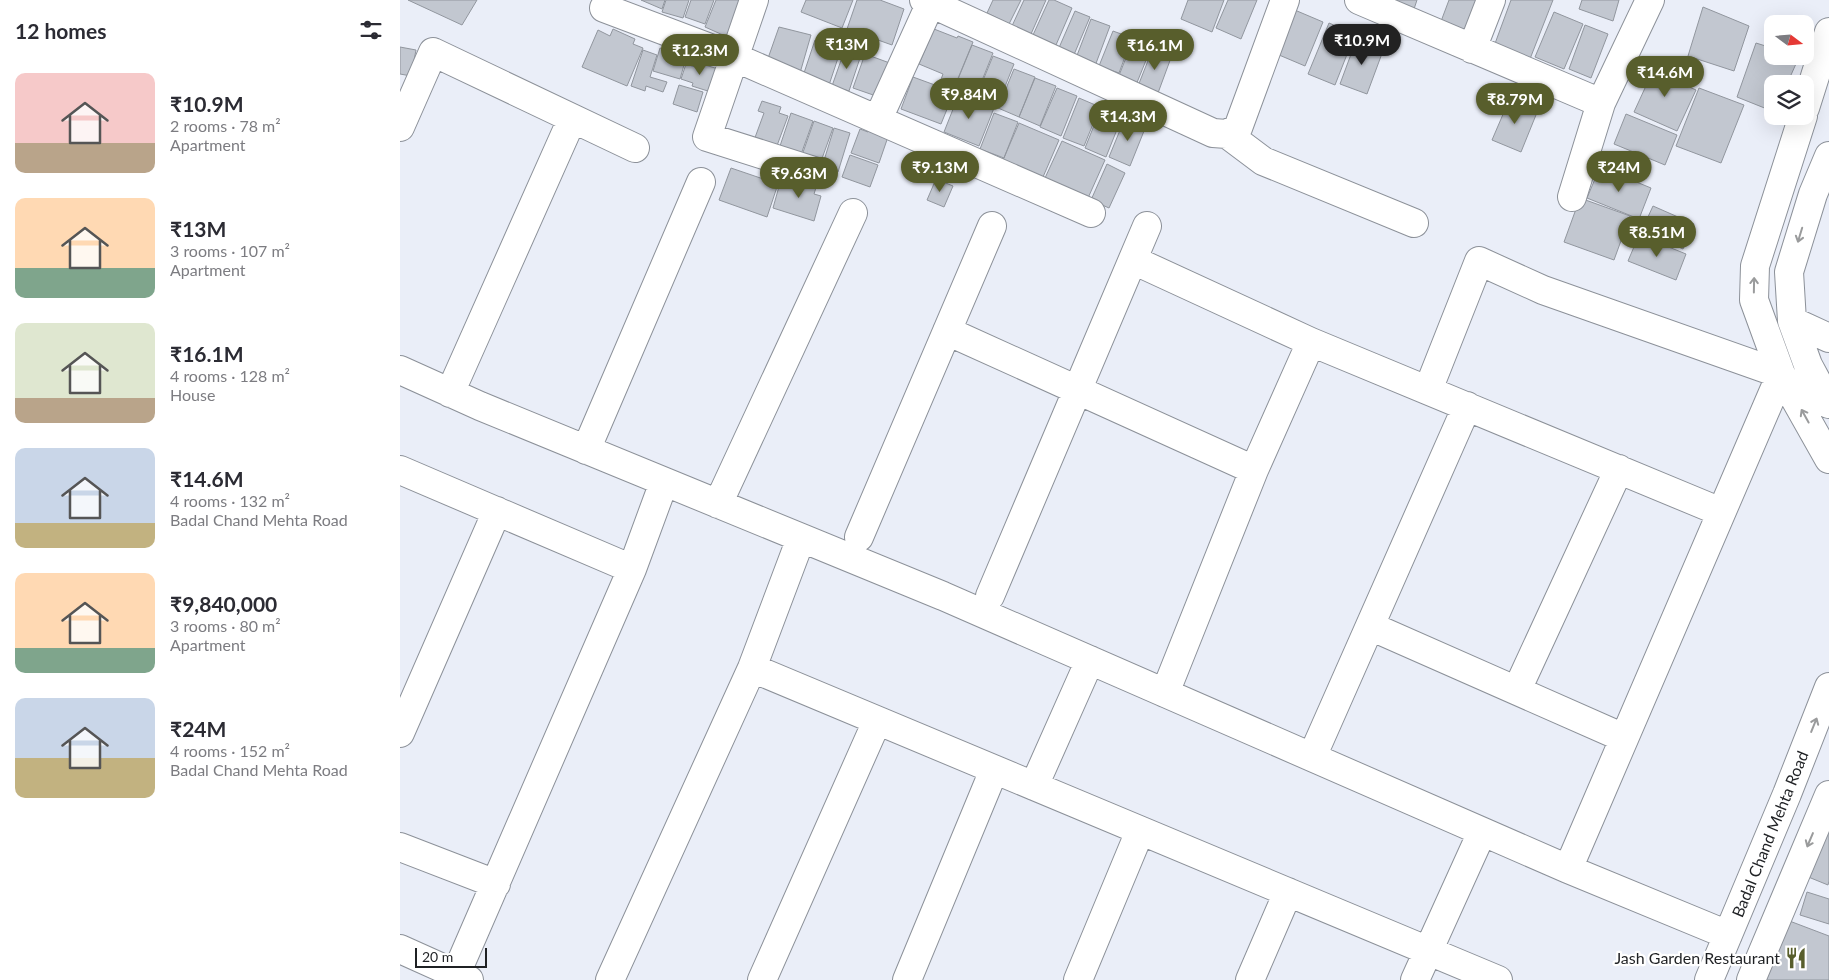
<!DOCTYPE html>
<html lang="en">
<head>
<meta charset="utf-8">
<style>
	body { margin:0; font-family:Lato,sans-serif; background:#f7f7f7; color:#2b2b33; height:100vh; display:flex; flex-direction:column; font-size:19px; white-space:nowrap }
	* { box-sizing:border-box; margin:0 }
	p { font-size:16px; color:#7c7c81 }
	.icon { flex:none; width:28px; height:28px; fill:none; stroke:currentColor; stroke-width:2; stroke-linecap:round; stroke-linejoin:round }
	.map { position:relative; flex:1; overflow:hidden }
	.drawer { display:flex; flex-direction:column; background:#fff; width:400px }
	.drawer>* { flex:none }
	.needle { width:32px; rotate:106deg }
	.controls { position:absolute; left:1364px; top:15px; display:grid; gap:10px }
	.controls a { display:grid; place-items:center; width:50px; height:50px; border-radius:10px; background:#fff; box-shadow:0 5px 20px #0002; font-size:25px }
	.scale { position:absolute; left:15px; bottom:12px; width:72px; box-sizing:border-box; padding-left:5px; border:2px solid #1f2124; border-top:0; font-size:14px; line-height:18px; white-space:nowrap; color:#1f2124; -webkit-text-stroke:4px #fff; paint-order:stroke }
	.price { position:absolute; translate:-50% -42px; padding:0 11px; border-radius:18px; background:#585e2c; color:#fff; font-size:16px; line-height:32px; filter:drop-shadow(0 1px 2px #0008) }
	.price::after { content:''; position:absolute; left:50%; top:30px; width:15px; height:11px; margin-left:-8px; background:inherit; clip-path:polygon(0 0,100% 0,50% 100%) }
	.price.selected { background:#222; color:#fff }
	ul { padding:0; list-style:none }
	li { display:flex; align-items:center; gap:15px; height:125px; padding:0 15px }
	li span { display:grid; place-items:center; flex:none; width:140px; height:100px; border-radius:10px; color:#555 }
	li>.icon { margin-inline-start:auto }
	span .icon { width:60px; height:60px; fill:#fffc; stroke-width:1 }
	li b { font-size:21px }
	h2 { display:flex; justify-content:space-between; align-items:center; height:60px; padding:0 15px; font-size:21px }
	main { display:flex; flex:1; min-height:0 }
	.map>svg:first-child { display:block }
	.building { fill:#c2c7d0; stroke:#91969e }
	.lines { fill:none; stroke-linecap:round; stroke-linejoin:round }
	.minor-casing { stroke:#8c9199; stroke-width:30 }
	.minor { stroke:#fff; stroke-width:28 }
	.oneway { stroke:#9a9b9c }
	.labels { text-anchor:middle; stroke-width:4.5; stroke-linejoin:round; paint-order:stroke }
	.street-label { font-size:16px; fill:#1f2124; stroke:#fff }
	.poi-label { font-size:16px; fill:#1f2124; stroke:#fff; text-anchor:end }
</style>
</head>
<body>
<main>
<section class="drawer">
<h2>12 homes<svg class="icon" aria-label="filters" viewBox="0 0 24 24"><path d="M4 7h16M4 17h16"/><circle cx="9" cy="7" r="2"/><circle cx="15" cy="17" r="2"/></svg></h2>
<ul>
<li><span style="background:linear-gradient(#f6c9c9 70%,#b9a48a 0)"><svg class="icon" aria-label="home" viewBox="0 0 24 24"><path d="M3 11l9-7 9 7M6 9v11h12V9"/></svg></span><div><b>₹10.9M</b><p>2 rooms · 78 m²</p><p>Apartment</p></div></li>
<li><span style="background:linear-gradient(#ffd9b3 70%,#7fa58c 0)"><svg class="icon" aria-label="home" viewBox="0 0 24 24"><path d="M3 11l9-7 9 7M6 9v11h12V9"/></svg></span><div><b>₹13M</b><p>3 rooms · 107 m²</p><p>Apartment</p></div></li>
<li><span style="background:linear-gradient(#dfe7d0 75%,#b9a48a 0)"><svg class="icon" aria-label="home" viewBox="0 0 24 24"><path d="M3 11l9-7 9 7M6 9v11h12V9"/></svg></span><div><b>₹16.1M</b><p>4 rooms · 128 m²</p><p>House</p></div></li>
<li><span style="background:linear-gradient(#c9d6e8 75%,#c2b280 0)"><svg class="icon" aria-label="home" viewBox="0 0 24 24"><path d="M3 11l9-7 9 7M6 9v11h12V9"/></svg></span><div><b>₹14.6M</b><p>4 rooms · 132 m²</p><p>Badal Chand Mehta Road</p></div></li>
<li><span style="background:linear-gradient(#ffd9b3 75%,#7fa58c 0)"><svg class="icon" aria-label="home" viewBox="0 0 24 24"><path d="M3 11l9-7 9 7M6 9v11h12V9"/></svg></span><div><b>₹9,840,000</b><p>3 rooms · 80 m²</p><p>Apartment</p></div></li>
<li><span style="background:linear-gradient(#c9d6e8 60%,#c2b280 0)"><svg class="icon" aria-label="home" viewBox="0 0 24 24"><path d="M3 11l9-7 9 7M6 9v11h12V9"/></svg></span><div><b>₹24M</b><p>4 rooms · 152 m²</p><p>Badal Chand Mehta Road</p></div></li>
</ul>
</section>
<div class="map">
<svg width="1429" height="980" viewBox="0 0 1429 980">
	<rect width="100%" height="100%" fill="#eaeef8"/>
	<path class="building" d="M8,0H77L62,25Z
		M241,0H265L262,9Z
		M266,0H289L283,18L262,12Z
		M291,0H314L305,24L285,17Z
		M316,0H344L332,39L305,27Z
		M406,0H453L442,28L401,12Z
		M457,0H480L504,9L492,45L447,29Z
		M593,0H621L609,24L587,13Z
		M624,0H646L631,34L612,26Z
		M649,0H654L672,8L656,45L633,35Z
		M788,0H824L812,32L781,19Z
		M828,0H857L841,39L816,28Z
		M990,0H1017L1014,9Z
		M1049,0H1080L1065,35L1040,24Z
		M1111,0H1153L1128,64L1093,49Z
		M1182,0H1219L1213,21L1179,9Z
		M1303,7L1349,26L1334,71L1288,56Z
		M890,8L923,22L905,66L872,52Z
		M675,11L690,17L673,57L658,50Z
		M1154,12L1183,24L1164,69L1135,57Z
		M691,19L710,26L695,66L676,58Z
		M929,23L955,34L935,85L908,74Z
		M1185,25L1208,34L1191,78L1169,69Z
		M379,27L411,35L400,73L366,64Z
		M213,29L235,39L233,44L243,48L227,86L182,67L198,30L210,36Z
		M534,29L557,38L558,36L573,42L554,88L540,82L543,74L519,64Z
		M713,31L732,38L719,73L699,66Z
		M957,38L984,48L967,94L940,84Z
		M415,40L441,49L429,85L403,76Z
		M733,40L751,48L736,85L718,78Z
		M1356,43L1372,48V56L1399,57L1387,84H1372V111L1337,97Z
		M572,45L593,53L577,93L556,84Z
		M0,47L16,50L11,76L0,74Z
		M260,48L280,54L277,62L284,65L280,79L253,71Z
		M753,48L772,55L758,93L738,86Z
		M445,49L461,55L449,91L432,86Z
		M243,50L257,55L250,77L267,82L263,92L246,86L245,91L231,86Z
		M465,54L498,66L479,97L453,88Z
		M593,56L614,64L598,104L577,95Z
		M299,63L318,69L311,92L292,86L293,83L281,79L286,64L298,68Z
		M1256,64L1282,75L1278,82L1296,90L1277,131L1234,112Z
		M614,69L635,77L619,117L598,108Z
		M513,77L554,92L541,124L501,109Z
		M635,78L656,86L640,126L619,117Z
		M279,85L303,92L297,112L273,104Z
		M657,88L677,96L661,136L640,127Z
		M1299,88L1344,105L1321,163L1276,146Z
		M559,94L594,108L579,146L544,132Z
		M679,98L700,107L684,146L663,138Z
		M1110,98L1138,110L1121,152L1092,140Z
		M362,101L381,107L379,113L388,116L375,151L353,143L364,113L358,111Z
		M701,108L722,117L706,157L685,148Z
		M391,113L413,121L399,160L378,152Z
		M594,113L618,122L604,158L580,149Z
		M1226,114L1277,135L1265,165L1214,144Z
		M725,118L746,126L730,166L709,157Z
		M414,121L433,128L420,164L401,158Z
		M619,123L659,140L643,177L603,160Z
		M470,125L490,131L479,163L451,153L460,129L468,132Z
		M434,128L450,133L438,172L422,167Z
		M662,141L705,160L688,198L645,178Z
		M450,155L478,165L470,187L442,177Z
		M707,164L725,173L709,208L691,200Z
		M1200,167L1251,188L1239,219L1187,198Z
		M331,168L378,184L367,217L319,200Z
		M401,176L418,181L414,194L421,196L414,221L373,208L380,183L397,188Z
		M536,179L553,186L544,207L527,200Z
		M1180,198L1230,216L1214,260L1164,242Z
		M1253,206L1294,224L1283,249L1242,230Z
		M1239,235L1286,254L1276,280L1228,261Z
		M1429,824V881L1428,885L1401,874Z
		M1407,892L1429,899V924L1400,915Z
		M1379,917L1429,936V980H1356Z"/>
	<g class="lines">
		<g class="minor-casing">
			<path id="minor" d="M354,0L307,137L414,171
				M524,0L813,133L827,134L838,128L885,0
				M959,0L1201,103L1250,0
				M204,8L334,57L691,213
				M1072,49L1091,0
				M1405,108L1429,32
				M1403,116L1355,266L1354,300L1381,374L1429,459
				M478,119L532,0
				M0,127L33,52L235,148
				M827,134L863,161L1014,223
				M1429,156L1413,194L1389,272L1392,321L1408,365L1429,404
				M1172,197L1201,103
				M733,260L911,342
				M1392,321L1429,338
				M547,331L854,470L911,342L1321,512
				M0,370L80,406L543,596L1168,869L1328,935
				M1028,390L1079,261L1143,290L1381,374L1168,869
				M50,393L172,119
				M186,450L301,182
				M0,470L232,569
				M318,504L453,213
				M459,537L592,226
				M590,596L747,226
				M970,626L1224,738
				M352,668L1098,980
				M1117,690L1219,469
				M765,693L854,470
				M0,733L97,511
				M912,757L1067,406
				M634,786L690,660
				M0,847L96,884
				M0,949L69,980
				M56,974L232,569L264,482
				M210,980L352,668L401,538
				M362,980L477,721
				M507,980L594,770
				M678,980L740,831
				M850,980L888,892
				M1015,980L1082,832
				M1309,980L1387,794L1429,687
				M1351,980L1429,795"/>
		</g>
		<use href="#minor" class="minor"/>
	</g>
	<defs><path id="oneway-shaft" d="M-6 0H5M1.5-3L5.5 0L1.5 3" fill="none" stroke-width="1.6" stroke-linecap="round" stroke-linejoin="round" transform="scale(1.25)"/></defs>
	<g class="oneway">
		<use href="#oneway-shaft" transform="translate(1400 235) rotate(107)"/>
		<use href="#oneway-shaft" transform="translate(1354 285) rotate(-89)"/>
		<use href="#oneway-shaft" transform="translate(1405 416) rotate(-119)"/>
		<use href="#oneway-shaft" transform="translate(1414 725) rotate(-68)"/>
		<use href="#oneway-shaft" transform="translate(1410 840) rotate(113)"/>
	</g>
	<defs>
		<g id="restaurant-bare" transform="scale(1.725)"><path d="M-5-6h1v4h1v-4h1v4h1v-4h1v5L-1.5 .5V6h-2V.5L-5-1ZM5-6V6H3V1.5H1.5Q1.5-4 5-6Z" fill="#585e2c" stroke="#fff" stroke-width="2.5" paint-order="stroke"/></g>
	</defs>
	<g fill-rule="evenodd">
		<use href="#restaurant-bare" x="1396" y="958"/>
	</g>
	<g class="labels">
		<g class="street-label">
			<text transform="translate(1370 834) rotate(-68)" y="6">Badal Chand Mehta Road</text>
		</g>
		<g class="poi-label">
			<text x="1380" y="964">Jash Garden Restaurant</text>
		</g>
	</g>
</svg>
<div class="controls">
<a><svg class="needle" viewBox="-14 -14 28 28"><path d="M0-13l5 13h-10z" fill="#e53935"/><path d="M0 13l5-13h-10z" fill="#7c7c81"/></svg></a>
<a><svg class="icon" aria-label="layers" viewBox="0 0 24 24"><path d="M12 4l9 5-9 5-9-5zM3 14l9 5 9-5"/></svg></a>
</div>
<div class="scale">20 m</div>
<b class="price selected" style="left:962px;top:66px">₹10.9M</b>
<b class="price" style="left:447px;top:70px">₹13M</b>
<b class="price" style="left:755px;top:71px">₹16.1M</b>
<b class="price" style="left:300px;top:76px">₹12.3M</b>
<b class="price" style="left:1265px;top:98px">₹14.6M</b>
<b class="price" style="left:569px;top:120px">₹9.84M</b>
<b class="price" style="left:1115px;top:125px">₹8.79M</b>
<b class="price" style="left:728px;top:142px">₹14.3M</b>
<b class="price" style="left:540px;top:193px">₹9.13M</b>
<b class="price" style="left:1219px;top:193px">₹24M</b>
<b class="price" style="left:399px;top:199px">₹9.63M</b>
<b class="price" style="left:1257px;top:258px">₹8.51M</b>
</div>
</main>
</body>
</html>
